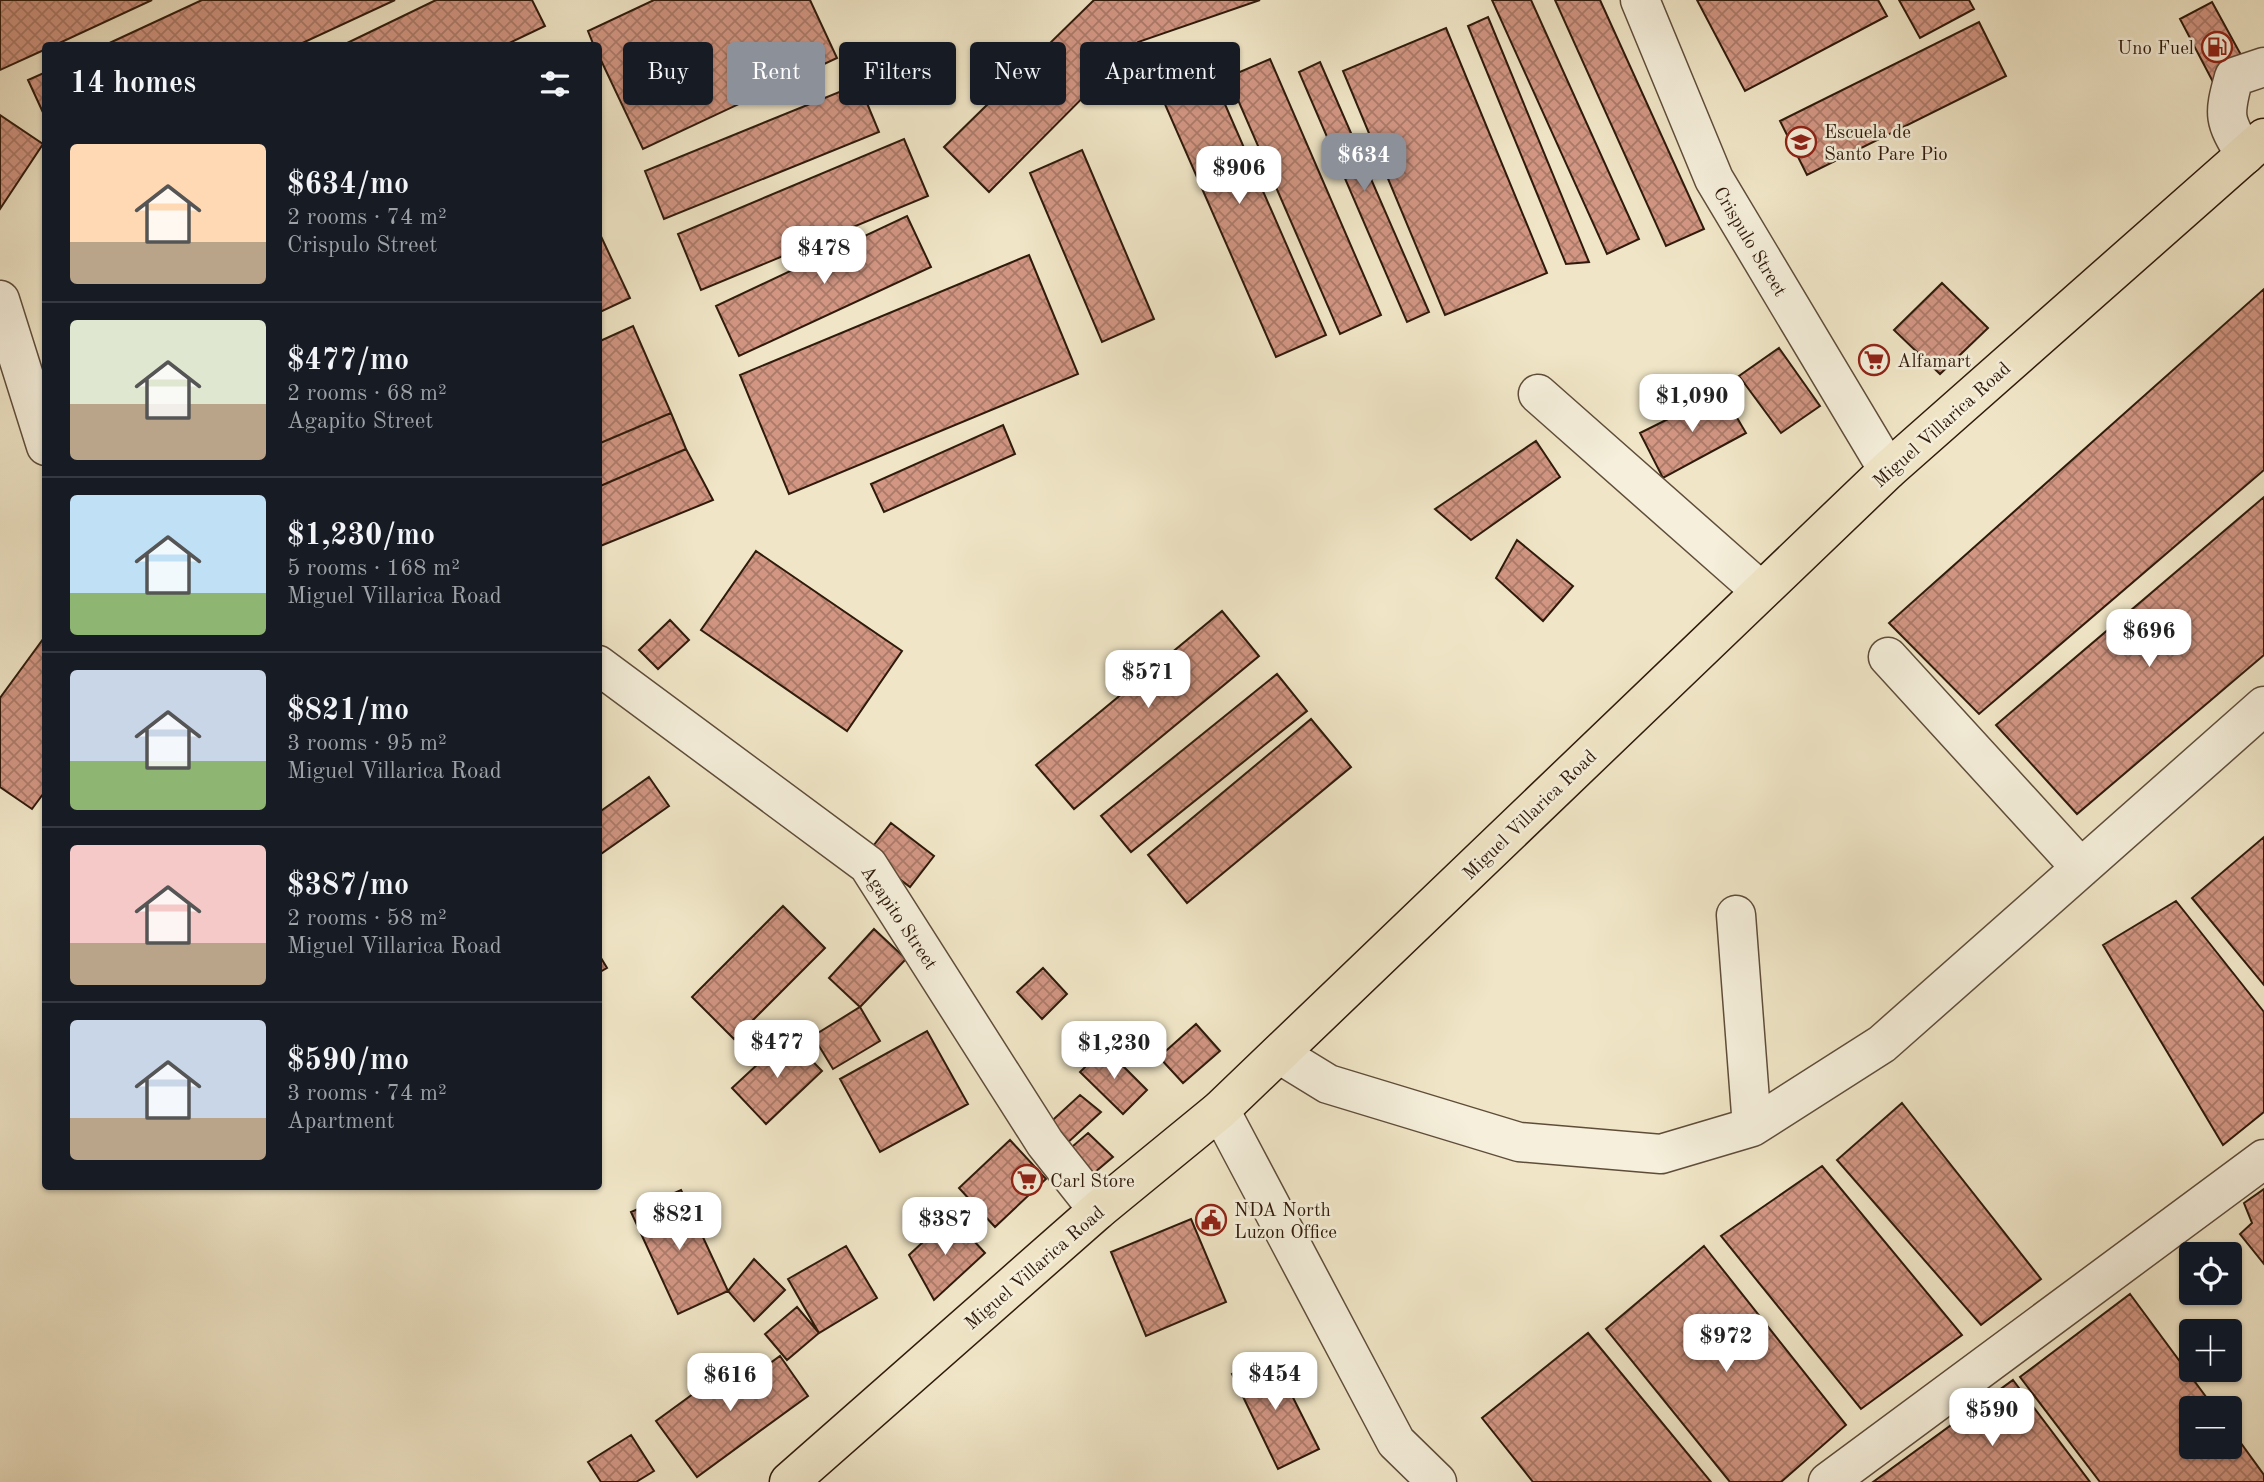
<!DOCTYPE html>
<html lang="en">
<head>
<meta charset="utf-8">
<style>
	body { margin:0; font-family:"Old Standard TT",serif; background:#20242c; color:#f1f3f6; height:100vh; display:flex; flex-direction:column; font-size:26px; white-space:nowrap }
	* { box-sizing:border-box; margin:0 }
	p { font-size:23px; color:#9ea1a6 }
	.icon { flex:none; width:38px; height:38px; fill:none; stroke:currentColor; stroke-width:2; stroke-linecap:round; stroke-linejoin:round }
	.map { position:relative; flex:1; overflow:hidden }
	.panel { position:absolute; left:42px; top:42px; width:560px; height:1148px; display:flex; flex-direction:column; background:#171b24; border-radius:7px; box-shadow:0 2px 5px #0004 }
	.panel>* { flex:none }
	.top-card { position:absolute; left:623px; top:42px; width:665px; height:63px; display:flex; gap:14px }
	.controls { position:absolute; left:2179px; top:1242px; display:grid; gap:14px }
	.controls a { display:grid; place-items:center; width:63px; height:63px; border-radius:7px; background:#171b24; box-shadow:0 2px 5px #0004; font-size:35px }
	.price { position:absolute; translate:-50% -60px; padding:0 16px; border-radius:14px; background:#fff; color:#222; font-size:23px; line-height:46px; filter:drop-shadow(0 2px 4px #0008) }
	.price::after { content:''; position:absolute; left:50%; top:42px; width:21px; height:16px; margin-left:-10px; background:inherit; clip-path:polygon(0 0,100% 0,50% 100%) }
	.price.selected { background:#8c9099; color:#fff }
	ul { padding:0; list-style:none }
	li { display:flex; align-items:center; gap:21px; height:175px; padding:0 28px }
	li+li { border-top:2px solid #363941 }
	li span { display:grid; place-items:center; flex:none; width:196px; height:140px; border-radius:7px; color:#555 }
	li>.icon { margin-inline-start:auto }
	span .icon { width:84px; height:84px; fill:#fffc; stroke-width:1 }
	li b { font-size:30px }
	h2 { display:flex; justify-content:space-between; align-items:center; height:84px; padding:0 28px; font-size:30px }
	.tag { padding:0 24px; border-radius:7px; background:#171b24; box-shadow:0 2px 5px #0004; font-size:24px; line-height:63px }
	.tag.selected { background:#8c9099; color:#fff }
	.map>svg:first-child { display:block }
	.building { fill:url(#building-cross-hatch); stroke:#2f1a0b; stroke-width:2 }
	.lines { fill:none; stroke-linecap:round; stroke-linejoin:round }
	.minor-casing { stroke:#5f4d3a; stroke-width:41 }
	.major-casing { stroke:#2f1a0b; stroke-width:41 }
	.minor { stroke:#f5efdb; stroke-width:38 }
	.major { stroke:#f0e6c7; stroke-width:38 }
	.labels { text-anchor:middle; stroke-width:5; stroke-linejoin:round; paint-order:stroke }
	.poi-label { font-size:19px; fill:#2f1a0b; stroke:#f5efdb; text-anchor:start }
	.street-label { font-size:19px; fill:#2f1a0b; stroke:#f5efdb }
</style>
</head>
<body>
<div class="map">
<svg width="2264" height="1482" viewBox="0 0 2264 1482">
	<defs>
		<pattern id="building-cross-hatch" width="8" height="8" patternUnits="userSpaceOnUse" patternTransform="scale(1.75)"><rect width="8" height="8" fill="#d29683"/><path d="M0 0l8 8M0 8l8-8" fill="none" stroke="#ab7a69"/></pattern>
	</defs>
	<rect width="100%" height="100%" fill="#f0e6c7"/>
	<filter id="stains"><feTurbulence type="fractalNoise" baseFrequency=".00286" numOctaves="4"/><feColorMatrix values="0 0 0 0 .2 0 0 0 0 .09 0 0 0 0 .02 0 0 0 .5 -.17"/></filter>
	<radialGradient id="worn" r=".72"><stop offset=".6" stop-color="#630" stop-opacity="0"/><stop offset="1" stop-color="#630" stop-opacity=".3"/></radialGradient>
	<path class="building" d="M0,0H152L53,46H46V49L0,70Z
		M202,0H395L296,46H103Z
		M436,0H532L545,26L503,46H341Z
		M654,0H810L837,58L643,149L598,54V46H594L588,31Z
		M1094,0H1260L1138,42L989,192L944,147Z
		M1492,0H1531L1639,239L1607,254Z
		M1555,0H1600L1704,229L1666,246Z
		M1697,0H1878L1887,16L1745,91Z
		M1899,0H1969L1974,9L1920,38Z
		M2212,2L2246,64L2213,82L2180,19Z
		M1488,17L1589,262L1566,264L1468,26Z
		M1979,22L2006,76L1807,175L1780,121Z
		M1446,28L1547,273L1445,315L1343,71Z
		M1203,54L1326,335L1276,357L1153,77Z
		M1270,59L1381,315L1340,334L1228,77Z
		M1320,62L1429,312L1407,322L1299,72Z
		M46,72V119L28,80Z
		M859,84L879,132L664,219L645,171Z
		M0,115L43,144L0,209Z
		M904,139L928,196L701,290L678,234Z
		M1082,150L1154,319L1102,342L1030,173Z
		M907,216L931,267L739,356L716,306Z
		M598,230L630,298L598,313Z
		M1029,255L1078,374L789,494L740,375Z
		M1942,283L1988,328L1940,374L1894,330Z
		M2264,289V470L1979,714L1889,623Z
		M633,326L671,413L598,444V342Z
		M1779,348L1820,406L1781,433L1739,376Z
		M1722,392L1746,433L1663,478L1640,433Z
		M671,413L686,449L598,487V444Z
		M1003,425L1015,454L884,512L871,484Z
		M1536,441L1560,477L1471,540L1435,509Z
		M686,449L713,500L598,547V487Z
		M2264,497V655L2077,814L1996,725Z
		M1517,540L1573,586L1543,621L1496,578Z
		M756,551L902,651L847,731L701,630Z
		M1222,611L1259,656L1074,809L1036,765Z
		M670,620L689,640L658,669L639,650Z
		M46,635V790L32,809L0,787V698Z
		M1277,674L1307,711L1131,852L1101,816Z
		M1311,719L1351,767L1187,903L1148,855Z
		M649,777L669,806L598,856V813Z
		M891,823L934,856L910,887L867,854Z
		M2264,837V985L2192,898Z
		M2176,901L2264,1012V1112L2223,1145L2103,945Z
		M783,906L825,948L734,1039L692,997Z
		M874,929L906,959L860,1007L829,978Z
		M598,953L607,968L598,973Z
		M1043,968L1067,994L1042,1019L1017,992Z
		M860,1007L880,1041L833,1069L813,1036Z
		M1196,1024L1220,1051L1183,1083L1159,1057Z
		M927,1031L968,1104L880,1152L840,1079Z
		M788,1036L822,1071L766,1124L732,1088Z
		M1105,1048L1147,1090L1123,1114L1080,1072Z
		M1080,1095L1101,1112L1064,1146L1043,1129Z
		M1902,1103L2041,1279L1981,1325L1837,1160Z
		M1088,1133L1113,1157L1088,1178L1066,1152Z
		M1010,1140L1046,1179L995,1227L959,1188Z
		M1822,1166L1962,1335L1861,1409L1721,1236Z
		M2264,1189V1264L2240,1234L2252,1223L2244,1203Z
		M681,1190L728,1291L678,1314L631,1212Z
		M951,1216L985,1253L934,1300L909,1255Z
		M1191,1219L1226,1302L1146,1336L1111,1252Z
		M846,1246L877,1298L819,1333L788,1279Z
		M1704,1246L1846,1425L1781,1482H1730L1606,1329Z
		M754,1259L785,1290L754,1321L728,1291Z
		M2130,1294L2215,1409H2191V1447H2230V1428L2264,1475V1482H2100L2020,1377Z
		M797,1307L819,1333L787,1360L765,1334Z
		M1588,1333L1711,1482H1533L1482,1418Z
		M1271,1354L1319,1449L1278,1469L1232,1374Z
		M780,1356L808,1396L697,1477L656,1421L734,1364L747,1380Z
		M2013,1380L2090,1482H1873Z
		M631,1435L654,1471L636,1482H601L588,1462Z"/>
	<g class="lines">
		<g class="minor-casing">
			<path id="minor" d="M1640,0L1714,179L1888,470
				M2245,155C2224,120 2223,116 2234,77L2264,67
				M0,300L46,446
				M1538,394L1761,591
				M1888,657L2081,868
				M598,665L868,865L1045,1143L1098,1210
				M1736,915L1752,1127
				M1279,1054L1328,1084L1519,1142L1661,1154L1752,1127L1882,1044L2264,706
				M1220,1110L1396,1442L1437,1482
				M1828,1482L2264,1159"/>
		</g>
		<g class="major-casing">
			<path id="major" d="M789,1482L1098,1210L1220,1110L1888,470L2264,138"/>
		</g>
		<use href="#minor" class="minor"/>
		<use href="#major" class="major"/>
	</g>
	<defs>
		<g id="fuel-ring" transform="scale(1.575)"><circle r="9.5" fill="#f5efdb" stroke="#8f2418" stroke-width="1.5"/><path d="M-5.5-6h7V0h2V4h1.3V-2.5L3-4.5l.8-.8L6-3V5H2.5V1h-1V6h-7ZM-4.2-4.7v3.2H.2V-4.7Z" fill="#8f2418"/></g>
		<g id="school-ring" transform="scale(1.575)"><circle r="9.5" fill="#f5efdb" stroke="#8f2418" stroke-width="1.5"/><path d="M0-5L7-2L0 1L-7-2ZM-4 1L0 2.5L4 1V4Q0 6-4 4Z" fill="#8f2418"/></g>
		<g id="supermarket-ring" transform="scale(1.575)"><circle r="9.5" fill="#f5efdb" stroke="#8f2418" stroke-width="1.5"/><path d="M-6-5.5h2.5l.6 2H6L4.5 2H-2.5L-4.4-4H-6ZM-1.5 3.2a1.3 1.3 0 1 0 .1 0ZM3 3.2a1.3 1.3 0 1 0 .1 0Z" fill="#8f2418"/></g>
		<g id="civic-ring" transform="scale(1.575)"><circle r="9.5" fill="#f5efdb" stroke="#8f2418" stroke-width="1.5"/><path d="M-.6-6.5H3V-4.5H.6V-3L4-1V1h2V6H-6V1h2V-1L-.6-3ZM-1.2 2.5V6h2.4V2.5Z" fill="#8f2418"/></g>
	</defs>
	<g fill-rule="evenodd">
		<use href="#fuel-ring" x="2217" y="47"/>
		<use href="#school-ring" x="1801" y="142"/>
		<use href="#supermarket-ring" x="1874" y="360"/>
		<use href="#supermarket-ring" x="1027" y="1180"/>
		<use href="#civic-ring" x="1211" y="1220"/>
	</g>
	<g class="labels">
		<g class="poi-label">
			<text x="2194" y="54" text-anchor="end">Uno Fuel</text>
			<text x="1824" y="138">Escuela de<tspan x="1824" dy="22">Santo Pare Pio</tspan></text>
			<text x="1897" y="367">Alfamart</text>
			<text x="1050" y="1187">Carl Store</text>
			<text x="1234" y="1216">NDA North<tspan x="1234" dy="22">Luzon Office</tspan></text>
		</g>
		<g class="street-label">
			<text transform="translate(1751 241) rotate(59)" y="7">Crispulo Street</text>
			<text transform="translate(1941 424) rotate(-42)" y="7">Miguel Villarica Road</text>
			<text transform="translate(1529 814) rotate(-44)" y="7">Miguel Villarica Road</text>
			<text transform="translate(900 917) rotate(56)" y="7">Agapito Street</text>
			<text transform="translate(1034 1267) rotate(-41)" y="7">Miguel Villarica Road</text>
		</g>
	</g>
	<rect width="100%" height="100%" filter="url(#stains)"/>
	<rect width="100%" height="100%" fill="url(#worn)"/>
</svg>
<div class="controls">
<a><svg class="icon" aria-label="locate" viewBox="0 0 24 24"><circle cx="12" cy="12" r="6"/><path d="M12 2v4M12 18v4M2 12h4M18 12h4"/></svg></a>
<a>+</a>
<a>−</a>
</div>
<b class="price selected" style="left:1364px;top:193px">$634</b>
<b class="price" style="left:1239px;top:206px">$906</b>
<b class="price" style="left:824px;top:286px">$478</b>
<b class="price" style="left:1692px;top:434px">$1,090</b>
<b class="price" style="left:2149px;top:669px">$696</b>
<b class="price" style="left:1148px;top:710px">$571</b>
<b class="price" style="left:777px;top:1080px">$477</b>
<b class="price" style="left:1114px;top:1081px">$1,230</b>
<b class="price" style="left:679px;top:1252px">$821</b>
<b class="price" style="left:945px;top:1257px">$387</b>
<b class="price" style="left:1726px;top:1374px">$972</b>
<b class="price" style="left:1275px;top:1412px">$454</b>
<b class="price" style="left:730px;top:1413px">$616</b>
<b class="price" style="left:1992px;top:1448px">$590</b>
<div class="top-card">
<a class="tag">Buy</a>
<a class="tag selected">Rent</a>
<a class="tag">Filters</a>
<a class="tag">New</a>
<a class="tag">Apartment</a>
</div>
<section class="panel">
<h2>14 homes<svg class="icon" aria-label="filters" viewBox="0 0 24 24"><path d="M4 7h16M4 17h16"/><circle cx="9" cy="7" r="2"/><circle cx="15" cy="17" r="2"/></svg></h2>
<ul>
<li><span style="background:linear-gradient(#ffd9b3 70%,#b9a48a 0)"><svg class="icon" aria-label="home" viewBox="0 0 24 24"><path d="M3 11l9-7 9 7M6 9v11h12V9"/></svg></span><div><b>$634/mo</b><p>2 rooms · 74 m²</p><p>Crispulo Street</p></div></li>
<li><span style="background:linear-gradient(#dfe7d0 60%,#b9a48a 0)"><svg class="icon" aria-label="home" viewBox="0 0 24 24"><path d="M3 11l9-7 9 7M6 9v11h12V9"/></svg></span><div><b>$477/mo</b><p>2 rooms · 68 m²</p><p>Agapito Street</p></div></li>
<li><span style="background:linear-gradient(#bfe0f5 70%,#8fb573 0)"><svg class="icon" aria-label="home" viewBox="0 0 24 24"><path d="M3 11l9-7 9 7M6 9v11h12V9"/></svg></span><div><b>$1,230/mo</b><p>5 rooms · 168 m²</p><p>Miguel Villarica Road</p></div></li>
<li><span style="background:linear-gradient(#c9d6e8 65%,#8fb573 0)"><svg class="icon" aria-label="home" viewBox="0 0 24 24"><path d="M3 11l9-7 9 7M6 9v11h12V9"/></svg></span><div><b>$821/mo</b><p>3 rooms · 95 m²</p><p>Miguel Villarica Road</p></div></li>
<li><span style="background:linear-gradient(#f6c9c9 70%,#b9a48a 0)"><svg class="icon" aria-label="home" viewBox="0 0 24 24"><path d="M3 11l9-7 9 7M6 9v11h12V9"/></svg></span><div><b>$387/mo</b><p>2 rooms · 58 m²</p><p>Miguel Villarica Road</p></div></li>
<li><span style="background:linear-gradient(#c9d6e8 70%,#b9a48a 0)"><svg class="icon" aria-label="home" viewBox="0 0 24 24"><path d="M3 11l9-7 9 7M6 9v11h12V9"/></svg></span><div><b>$590/mo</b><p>3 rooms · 74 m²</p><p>Apartment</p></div></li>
</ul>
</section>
</div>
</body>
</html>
